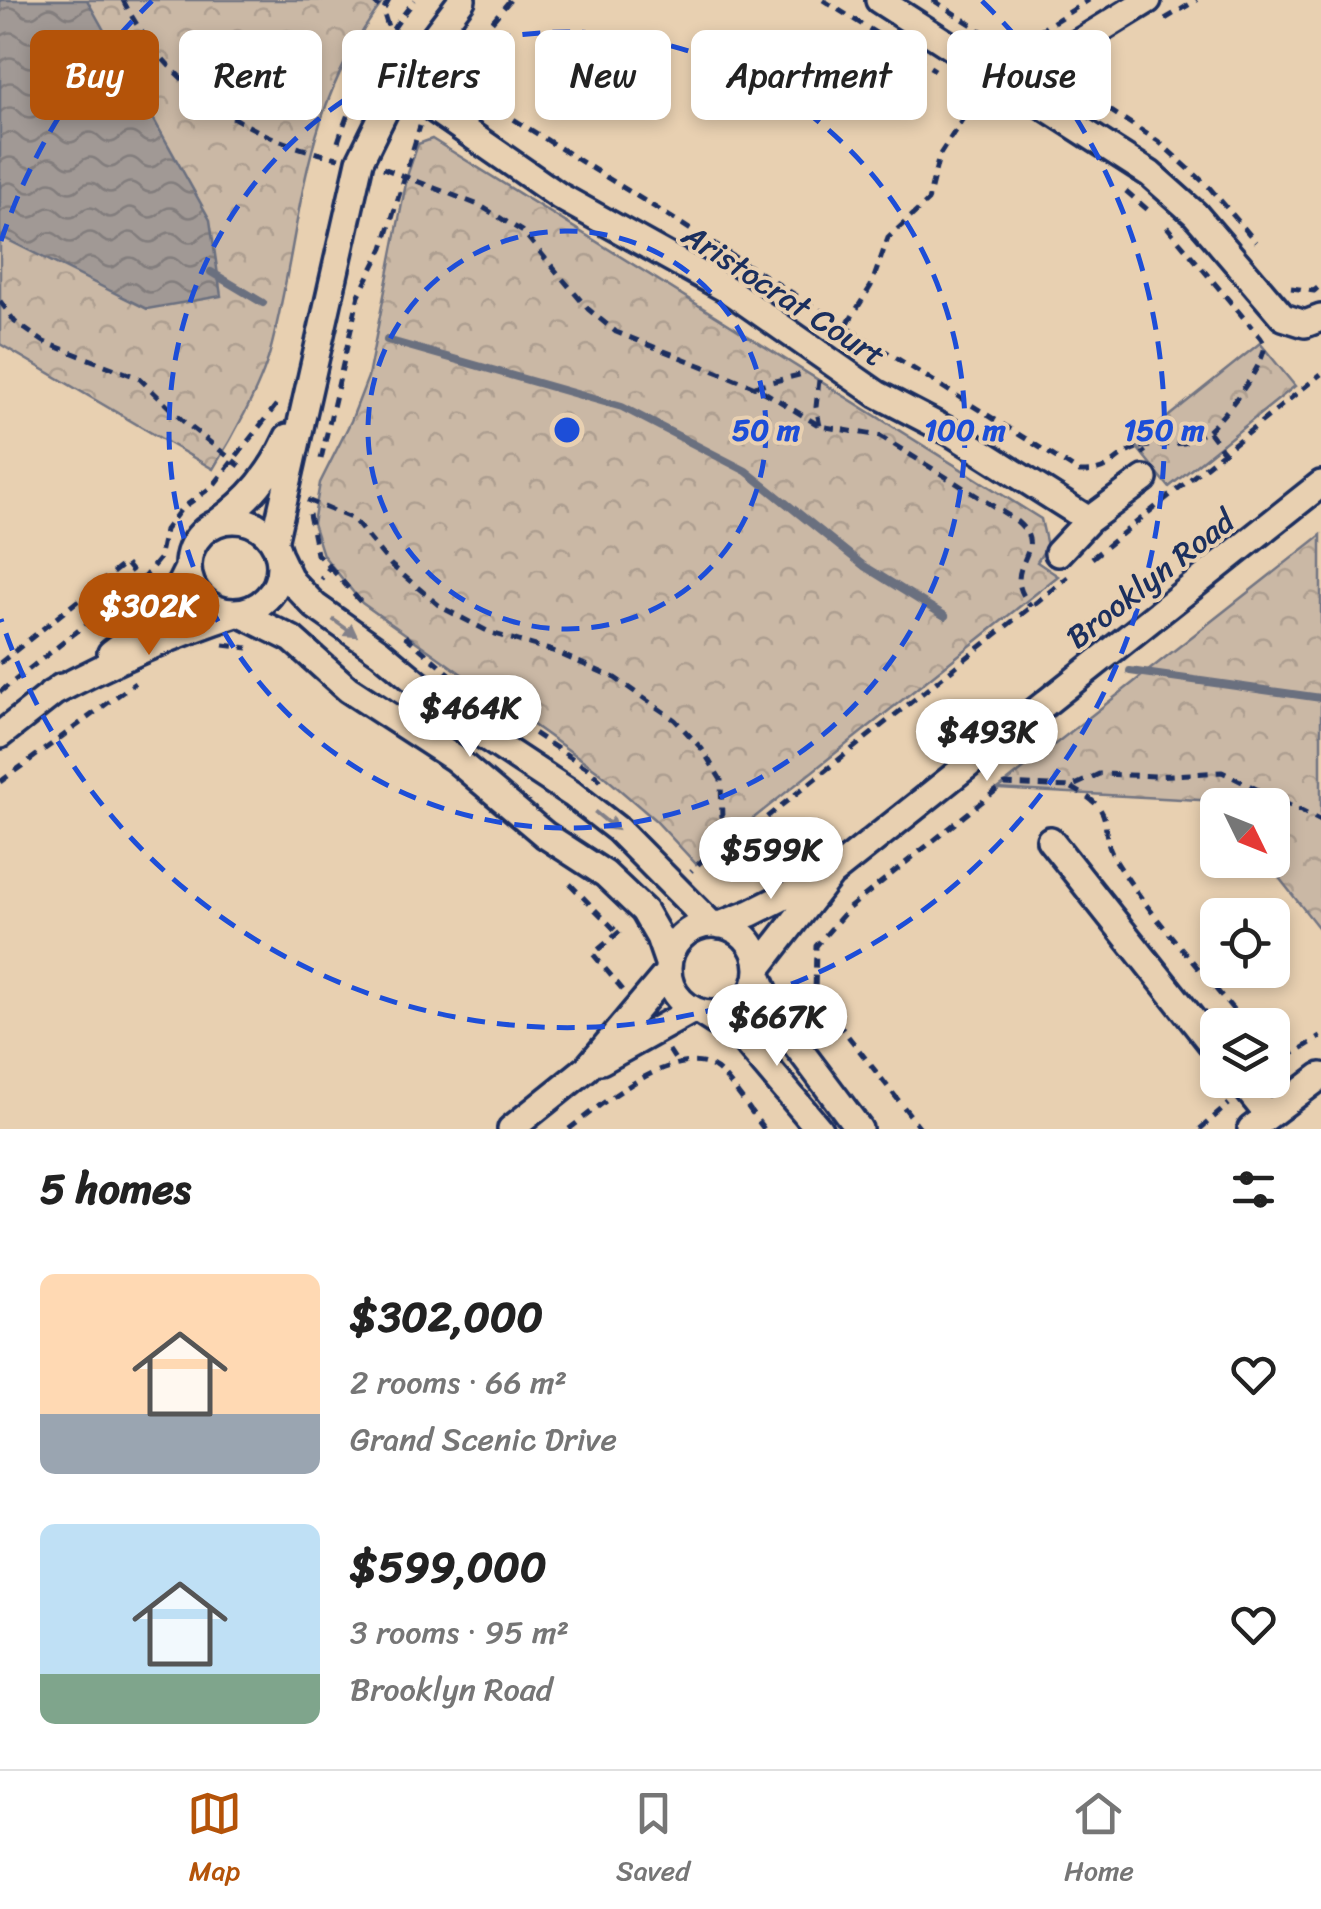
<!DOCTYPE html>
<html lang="en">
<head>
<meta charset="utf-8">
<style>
	body { margin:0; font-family:Sriracha,sans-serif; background:#f6f6f6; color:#222; height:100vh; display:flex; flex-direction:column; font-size:38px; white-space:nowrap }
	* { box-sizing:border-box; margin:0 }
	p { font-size:32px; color:#767676 }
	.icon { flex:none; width:55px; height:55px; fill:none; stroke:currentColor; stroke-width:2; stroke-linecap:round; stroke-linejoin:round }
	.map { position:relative; height:1129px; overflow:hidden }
	.side { display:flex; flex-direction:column; background:#fff; flex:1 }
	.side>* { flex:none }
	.top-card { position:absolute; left:30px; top:30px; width:1262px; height:90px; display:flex; gap:20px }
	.needle { width:65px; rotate:133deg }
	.buttons { position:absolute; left:1200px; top:788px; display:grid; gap:20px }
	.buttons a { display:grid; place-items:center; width:90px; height:90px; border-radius:15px; background:#fff; box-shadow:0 5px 15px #0003; font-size:50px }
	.price { position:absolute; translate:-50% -85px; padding:0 22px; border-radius:35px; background:#fff; color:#222; font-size:32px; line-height:65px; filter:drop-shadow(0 2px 5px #0008) }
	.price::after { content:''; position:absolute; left:50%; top:60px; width:30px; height:22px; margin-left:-15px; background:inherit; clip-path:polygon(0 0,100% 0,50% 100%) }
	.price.on { background:#b45309; color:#fff }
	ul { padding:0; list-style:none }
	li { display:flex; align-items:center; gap:30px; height:250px; padding:0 40px }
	li span { display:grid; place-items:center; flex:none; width:280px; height:200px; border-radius:15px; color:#555 }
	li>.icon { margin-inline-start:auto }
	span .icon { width:120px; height:120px; fill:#fffc; stroke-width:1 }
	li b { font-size:42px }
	h2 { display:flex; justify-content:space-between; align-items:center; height:120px; padding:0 40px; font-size:42px }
	.tag { padding:0 35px; border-radius:15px; background:#fff; box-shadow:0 5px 15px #0003; font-size:35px; line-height:90px }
	.tag.on { background:#b45309; color:#fff }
	.tab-bar { display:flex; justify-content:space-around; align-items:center; height:140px; border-top:2px solid #e0e0e0; background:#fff; font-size:28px; color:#767676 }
	.tab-bar a { display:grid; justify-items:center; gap:5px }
	.tab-bar .on { color:#b45309 }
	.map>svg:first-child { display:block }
	.park { fill:url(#park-crowns); stroke:#727482; stroke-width:2.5 }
	.water { fill:url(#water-waves); stroke:#6b6f7f; stroke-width:2.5 }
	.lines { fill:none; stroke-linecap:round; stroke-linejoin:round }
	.stream { stroke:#6b6f7f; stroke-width:8 }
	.minor-casing { stroke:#1b2f5e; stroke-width:32 }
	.path { stroke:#1b2f5e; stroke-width:5; stroke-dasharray:10 8; stroke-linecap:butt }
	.minor { stroke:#e8d0b1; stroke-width:25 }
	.oneway { fill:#828088 }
	.ring { fill:none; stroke:#1d4ed8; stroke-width:5; stroke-dasharray:18 12 }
	.labels { text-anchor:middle; stroke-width:8; stroke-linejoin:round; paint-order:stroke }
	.street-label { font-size:32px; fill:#1b2f5e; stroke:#e8d0b1 }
	.centre { fill:#1d4ed8; stroke:#e8d0b1; stroke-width:5 }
	.ring-label { font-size:30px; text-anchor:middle; font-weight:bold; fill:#1d4ed8; stroke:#e8d0b1; stroke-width:8; stroke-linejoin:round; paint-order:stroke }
</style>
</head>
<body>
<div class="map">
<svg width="1321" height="1129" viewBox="0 0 1321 1129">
	<defs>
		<pattern id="park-crowns" width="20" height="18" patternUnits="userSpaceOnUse" patternTransform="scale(2.5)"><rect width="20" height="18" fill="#cab8a5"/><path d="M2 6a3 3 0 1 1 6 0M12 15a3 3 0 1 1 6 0" fill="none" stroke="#ad9e90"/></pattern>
		<pattern id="water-waves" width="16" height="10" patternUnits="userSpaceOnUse" patternTransform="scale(2.5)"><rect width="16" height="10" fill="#a19995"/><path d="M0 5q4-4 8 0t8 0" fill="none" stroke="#827d7d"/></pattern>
	</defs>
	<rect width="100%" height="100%" fill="#e8d0b1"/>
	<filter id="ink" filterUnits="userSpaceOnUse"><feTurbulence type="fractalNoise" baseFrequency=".01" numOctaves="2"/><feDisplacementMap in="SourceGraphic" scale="20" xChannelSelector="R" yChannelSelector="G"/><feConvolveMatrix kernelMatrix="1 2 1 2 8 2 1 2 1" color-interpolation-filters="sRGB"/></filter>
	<g filter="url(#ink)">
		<path class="park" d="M0,0H384C296,117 305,220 270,352C260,388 233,437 213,469L0,344Z
			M432,139L1041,519L1047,546L1037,562L1058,576L696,864L655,820L598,771L362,603L323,555L313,523L320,483L351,421L368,377L408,173L418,144Z
			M1260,343L1295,386L1169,487L1134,444Z
			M1321,535V931L1265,860H1272V805H1222L1218,801L998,789Z"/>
		<path class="water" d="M0,0H87L210,220L221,296L147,309L0,236Z"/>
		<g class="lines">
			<path class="stream" d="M211,272L263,303
				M387,340L622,407L746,471L864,566L945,616
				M1130,671L1321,698"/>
			<g class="minor-casing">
				<path id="minor" d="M879,0L1150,174L1195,214L1283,317L1305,324L1321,318
					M1013,83L1148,0
					M398,84L559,196L728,290L877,394L950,432L1089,520
					M188 566a46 46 0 1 1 92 0a46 46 0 1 1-92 0Z
					M218,522C250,499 271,474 288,437
					M274,543L360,161L398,84L462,0
					M1058,553L1089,520L1144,479
					M280,558L291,581L315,606L380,652L469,726L572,794L617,829L711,924
					M111,653C143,629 171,607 187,570
					M51,694C111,662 174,634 239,613L292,639L348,689L454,758L545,835L605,874L644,911L659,937L668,963
					M0,735L61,687
					M1050,840L1218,1052
					M668 969a45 45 0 1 1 90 0a45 45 0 1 1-90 0Z
					M720,925L751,913L819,879
					M758,968L831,874L1321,484
					M758,975L775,1017L859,1129
					M703,1014L744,1040L819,1129
					M601,1061L693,1010
					M1240,1080L1268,1115
					M511,1129L587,1068L668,972
					M1251,1129L1321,1076"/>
			</g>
			<path class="path" d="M123,0C164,83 249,141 339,158
				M372,0L383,11
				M389,0L383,11L389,30
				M823,0L935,70
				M933,0L999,42L1023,39
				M1165,19L1197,0
				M1007,51L1089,0
				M1084,70L1083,93L1158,141L1209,187L1256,242
				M446,77L510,0
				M439,84L446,77L1079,472C1114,473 1111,456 1140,447L1145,454
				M338,142C355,90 380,42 415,0
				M383,168L481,206L523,232L588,309L616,332L758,388L820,426L880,436L1014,519C1056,552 995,564 1031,606
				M1126,191L1148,210
				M1167,227L1249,324
				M1291,288L1314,291L1321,285
				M0,301L15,322L44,342L139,378L183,421L240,466
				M838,339L871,286L888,238L928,201L939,156L979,93
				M819,380L816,407L820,426
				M755,386L807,373
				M1208,431C1221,420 1269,361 1264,344C1262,337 1253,330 1249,324
				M1140,447L1184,443L1208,431L1224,452
				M321,459L359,295L383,248L420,126
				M307,500L353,519L391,565L441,607L491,633L553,651L615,678L675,720L702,749L721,780L722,820L707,856L691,871
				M309,514L317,554L330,567L321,579
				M1092,558L1321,374
				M330,567L364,606
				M405,636L450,674
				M224,645L248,648
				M0,663L125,563L148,591
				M0,692L140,582L159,559L165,530L181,509L213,486L277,404
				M474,694L587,768L601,781
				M0,782L135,683
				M1072,788C1123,814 1094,826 1116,861C1153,920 1203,972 1246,1025
				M707,856L728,848L1068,577
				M570,884L618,933
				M623,990L593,954L625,927
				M804,1015L821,1001
				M669,1050L678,1064
				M1272,1058L1277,1063L1321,1037
				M569,1129C600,1105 675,1043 715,1068C726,1074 754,1116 764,1129
				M921,1129L815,994L816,946L849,908L998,789L1005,784L1071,787L1099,774L1156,776L1222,772L1321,821
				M1200,1129L1229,1104"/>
			<use href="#minor" class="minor"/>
		</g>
		<defs><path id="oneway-solid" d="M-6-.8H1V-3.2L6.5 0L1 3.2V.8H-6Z" transform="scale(2.5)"/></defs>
		<g class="oneway">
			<use href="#oneway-solid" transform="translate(345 628) rotate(35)"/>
			<use href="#oneway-solid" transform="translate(606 821) rotate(39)"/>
		</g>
	</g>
	<g class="ring">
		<circle cx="567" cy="430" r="199"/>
		<circle cx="567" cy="430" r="398"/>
		<path d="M1 241A597 597 0 0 1 152 1M982 1A597 597 0 1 1 1 619"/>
	</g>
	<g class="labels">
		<g class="street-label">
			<text transform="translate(784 295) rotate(33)" y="11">Aristocrat Court</text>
			<text transform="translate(1150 579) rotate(-38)" y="11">Brooklyn Road</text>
		</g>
	</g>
	<circle cx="567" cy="430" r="15" class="centre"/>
	<g class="ring-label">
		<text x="766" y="440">50 m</text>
		<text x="965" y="440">100 m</text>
		<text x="1164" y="440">150 m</text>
	</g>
</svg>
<div class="buttons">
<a><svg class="needle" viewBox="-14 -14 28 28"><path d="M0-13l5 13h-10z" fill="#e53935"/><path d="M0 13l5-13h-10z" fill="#767676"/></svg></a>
<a><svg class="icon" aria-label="locate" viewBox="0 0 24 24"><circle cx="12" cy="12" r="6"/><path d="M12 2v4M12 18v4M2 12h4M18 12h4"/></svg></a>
<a><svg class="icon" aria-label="layers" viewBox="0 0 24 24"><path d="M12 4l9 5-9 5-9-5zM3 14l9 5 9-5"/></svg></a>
</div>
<b class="price on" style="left:149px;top:658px">$302K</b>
<b class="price" style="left:470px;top:760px">$464K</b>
<b class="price" style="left:987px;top:784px">$493K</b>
<b class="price" style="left:771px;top:902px">$599K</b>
<b class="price" style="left:777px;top:1069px">$667K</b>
<div class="top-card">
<a class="tag on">Buy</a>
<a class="tag">Rent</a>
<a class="tag">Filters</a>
<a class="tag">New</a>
<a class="tag">Apartment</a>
<a class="tag">House</a>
</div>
</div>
<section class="side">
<h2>5 homes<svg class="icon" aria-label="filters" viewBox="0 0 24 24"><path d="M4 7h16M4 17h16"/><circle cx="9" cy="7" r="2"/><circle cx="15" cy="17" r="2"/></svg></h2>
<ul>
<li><span style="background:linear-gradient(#ffd9b3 70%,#9aa5b1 0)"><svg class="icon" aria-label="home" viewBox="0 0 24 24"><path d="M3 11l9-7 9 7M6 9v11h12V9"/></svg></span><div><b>$302,000</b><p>2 rooms · 66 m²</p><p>Grand Scenic Drive</p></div><svg class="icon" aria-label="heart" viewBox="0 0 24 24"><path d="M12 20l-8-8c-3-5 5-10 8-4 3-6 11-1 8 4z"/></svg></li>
<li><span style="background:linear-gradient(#bfe0f5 75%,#7fa58c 0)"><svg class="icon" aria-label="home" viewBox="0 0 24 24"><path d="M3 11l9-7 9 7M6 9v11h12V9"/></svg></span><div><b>$599,000</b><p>3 rooms · 95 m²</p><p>Brooklyn Road</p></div><svg class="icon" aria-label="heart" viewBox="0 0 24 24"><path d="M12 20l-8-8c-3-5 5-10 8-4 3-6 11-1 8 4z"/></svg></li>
</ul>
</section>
<nav class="tab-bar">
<a class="on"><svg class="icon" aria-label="map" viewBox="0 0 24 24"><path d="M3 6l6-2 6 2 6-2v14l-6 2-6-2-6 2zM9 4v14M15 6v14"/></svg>Map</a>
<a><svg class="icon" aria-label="saved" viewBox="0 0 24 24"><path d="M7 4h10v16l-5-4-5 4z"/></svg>Saved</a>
<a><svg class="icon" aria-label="home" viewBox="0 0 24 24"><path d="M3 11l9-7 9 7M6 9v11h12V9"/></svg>Home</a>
</nav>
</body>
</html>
